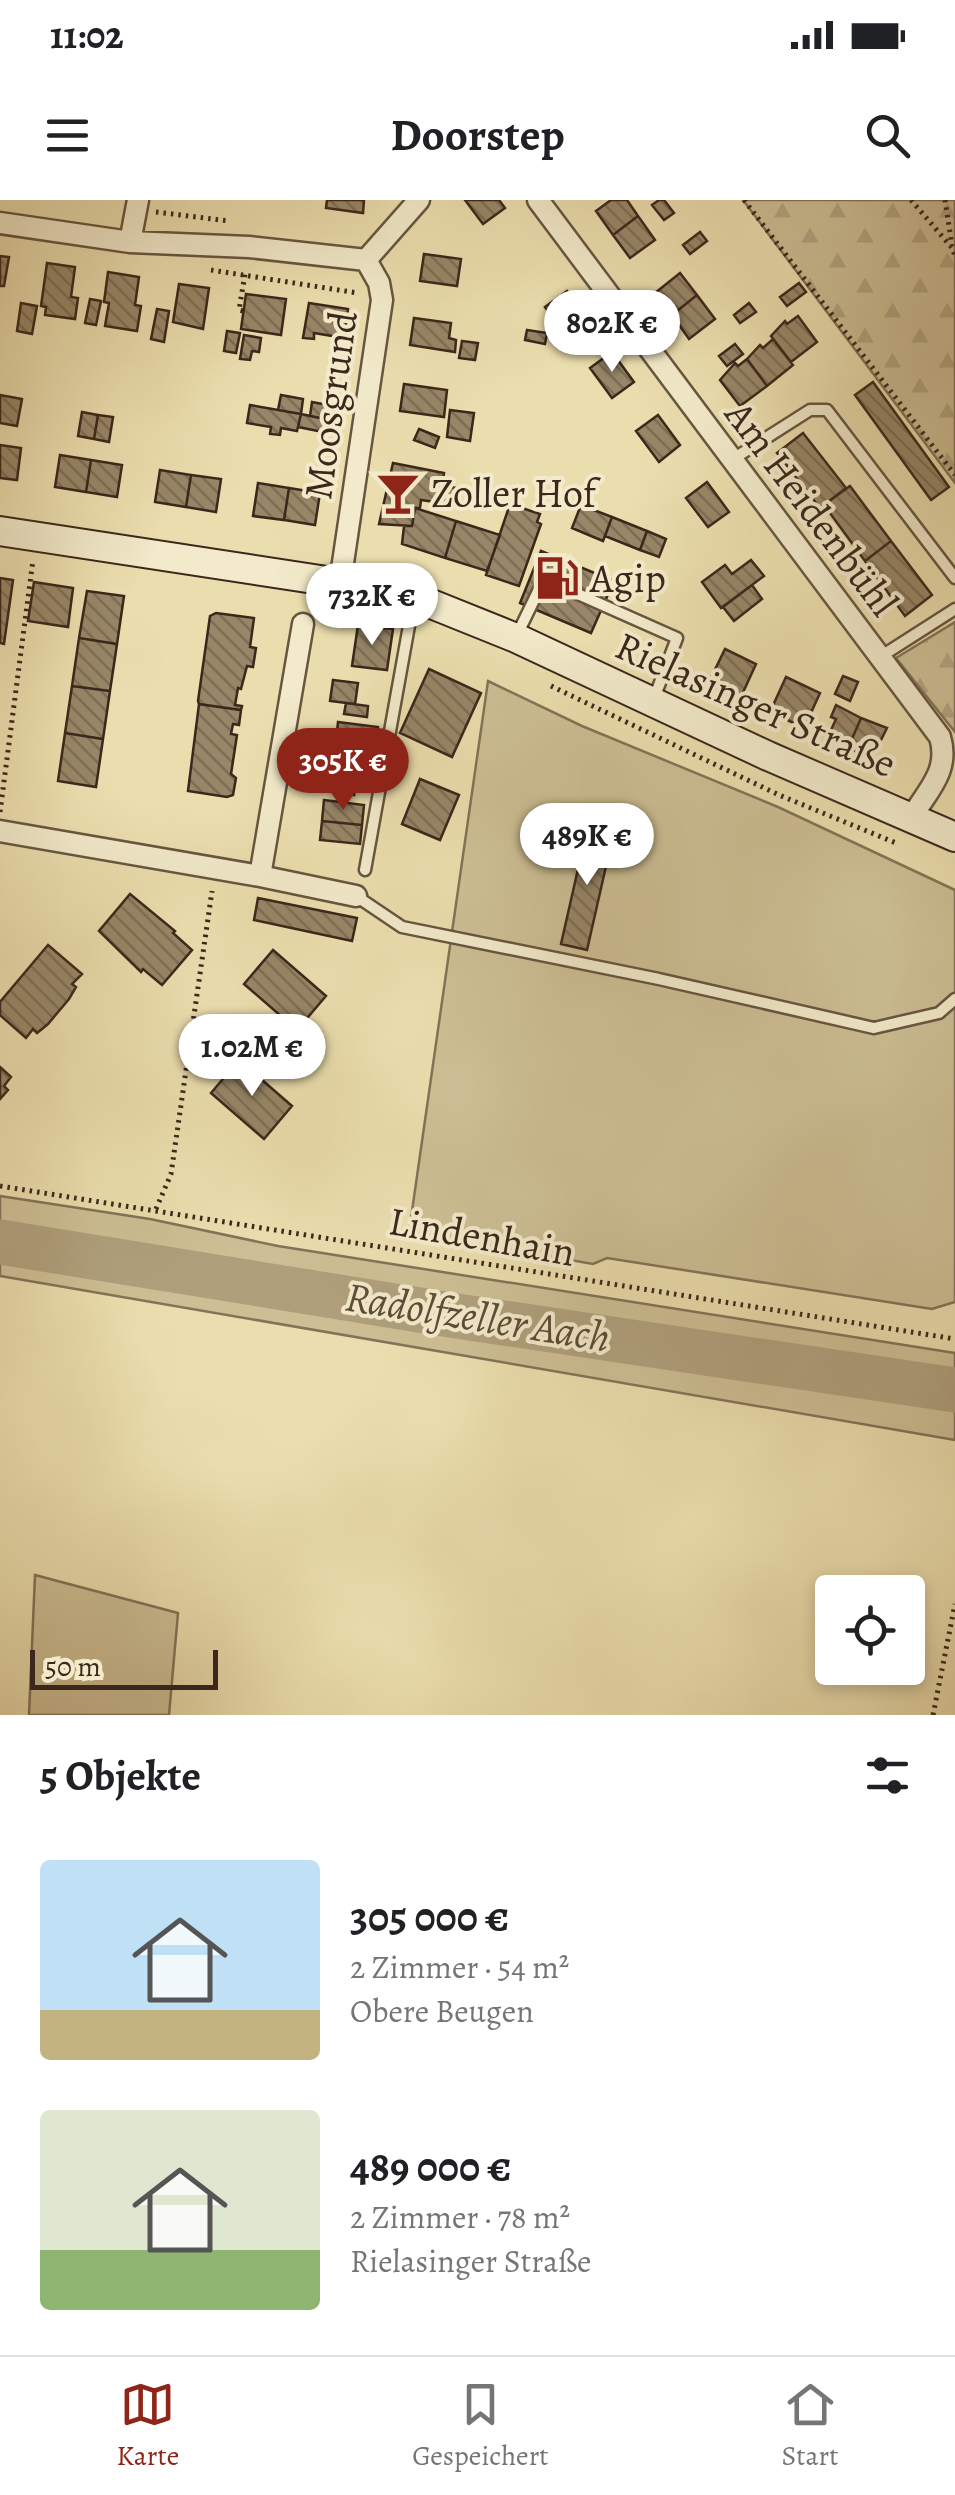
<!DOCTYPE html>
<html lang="de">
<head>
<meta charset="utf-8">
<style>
	body { margin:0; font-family:Alegreya,serif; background:#f2f2f2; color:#202124; height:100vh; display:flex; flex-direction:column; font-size:38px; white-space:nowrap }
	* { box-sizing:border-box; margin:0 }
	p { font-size:32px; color:#757577 }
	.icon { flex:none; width:55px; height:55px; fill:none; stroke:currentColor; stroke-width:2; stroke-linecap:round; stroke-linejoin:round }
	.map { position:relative; height:1515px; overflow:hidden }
	.details { display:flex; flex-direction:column; background:#fff; flex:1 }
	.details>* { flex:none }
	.controls { position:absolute; left:815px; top:1375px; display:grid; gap:20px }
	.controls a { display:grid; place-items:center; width:110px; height:110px; border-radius:10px; background:#fff; box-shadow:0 5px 15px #0003; font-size:50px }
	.scale { position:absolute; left:30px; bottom:25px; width:188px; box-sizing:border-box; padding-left:10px; border:5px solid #3b271b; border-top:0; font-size:28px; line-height:35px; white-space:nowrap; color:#3b271b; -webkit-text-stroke:8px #f2eaca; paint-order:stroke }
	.price { position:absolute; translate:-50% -85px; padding:0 22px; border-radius:35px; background:#fff; color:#222; font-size:32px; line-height:65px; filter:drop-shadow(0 2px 5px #0008) }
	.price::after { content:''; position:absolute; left:50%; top:60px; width:30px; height:22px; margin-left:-15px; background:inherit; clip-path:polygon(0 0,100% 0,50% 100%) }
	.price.current { background:#8f2418; color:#fff }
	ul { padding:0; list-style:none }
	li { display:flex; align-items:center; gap:30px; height:250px; padding:0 40px }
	li span { display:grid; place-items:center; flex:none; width:280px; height:200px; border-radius:10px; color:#555 }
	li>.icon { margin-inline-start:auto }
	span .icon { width:120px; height:120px; fill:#fffc; stroke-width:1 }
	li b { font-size:42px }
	h2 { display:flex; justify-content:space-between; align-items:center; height:120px; padding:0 40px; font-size:42px }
	.status { display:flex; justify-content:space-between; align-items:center; height:70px; padding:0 50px; background:#fff; direction:ltr }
	.status svg { height:28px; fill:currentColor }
	header { display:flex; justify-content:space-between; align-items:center; height:130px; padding:0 40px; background:#fff; font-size:45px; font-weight:600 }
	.tab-bar { display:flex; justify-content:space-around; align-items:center; height:140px; border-top:2px solid #e0e0e0; background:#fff; font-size:28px; color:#757577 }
	.tab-bar a { display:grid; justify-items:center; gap:5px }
	.tab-bar .current { color:#8f2418 }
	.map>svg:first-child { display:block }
	.green { fill:#cdbf95; stroke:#847358; stroke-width:2.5 }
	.forest { fill:url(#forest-firs); stroke:#847358; stroke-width:2.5 }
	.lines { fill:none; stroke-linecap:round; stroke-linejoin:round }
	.river { stroke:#afa07c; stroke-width:45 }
	.building { fill:url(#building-back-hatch); stroke:#3b271b; stroke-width:2.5 }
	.lane-casing { stroke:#675540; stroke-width:15 }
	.street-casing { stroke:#675540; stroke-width:25 }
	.secondary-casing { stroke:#3b271b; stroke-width:32 }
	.path { stroke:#3b271b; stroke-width:5; stroke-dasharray:2.5 5; stroke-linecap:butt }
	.lane { stroke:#f2eaca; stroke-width:10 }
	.street { stroke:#f2eaca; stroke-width:20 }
	.secondary { stroke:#f2eaca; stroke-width:28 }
	.labels { text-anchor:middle; stroke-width:8; stroke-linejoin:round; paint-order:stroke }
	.street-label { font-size:40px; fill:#3b271b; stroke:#f2eaca }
	.poi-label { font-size:40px; fill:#3b271b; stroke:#f2eaca; text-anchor:start }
	.water-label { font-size:42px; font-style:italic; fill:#5e4b38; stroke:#f2eaca }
</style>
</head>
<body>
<div class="status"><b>11:02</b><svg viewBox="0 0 49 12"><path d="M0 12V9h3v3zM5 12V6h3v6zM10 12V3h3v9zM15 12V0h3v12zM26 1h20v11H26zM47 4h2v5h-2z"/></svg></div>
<header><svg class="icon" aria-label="menu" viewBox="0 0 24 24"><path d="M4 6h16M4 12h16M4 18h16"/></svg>Doorstep<svg class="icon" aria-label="search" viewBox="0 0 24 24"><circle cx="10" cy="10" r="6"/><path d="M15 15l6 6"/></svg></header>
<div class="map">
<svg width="955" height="1515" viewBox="0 0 955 1515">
	<defs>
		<pattern id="forest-firs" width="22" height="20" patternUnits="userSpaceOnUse" patternTransform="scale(2.5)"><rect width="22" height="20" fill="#cdbf95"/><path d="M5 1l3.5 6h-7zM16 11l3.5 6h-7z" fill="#b1a480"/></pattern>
		<pattern id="building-back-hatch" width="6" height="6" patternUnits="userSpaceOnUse" patternTransform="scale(2.5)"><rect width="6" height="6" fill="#978667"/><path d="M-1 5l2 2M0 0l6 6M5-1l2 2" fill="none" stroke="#7c6e54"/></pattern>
	</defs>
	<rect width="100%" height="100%" fill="#ebdeae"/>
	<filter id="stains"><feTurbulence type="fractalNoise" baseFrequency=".002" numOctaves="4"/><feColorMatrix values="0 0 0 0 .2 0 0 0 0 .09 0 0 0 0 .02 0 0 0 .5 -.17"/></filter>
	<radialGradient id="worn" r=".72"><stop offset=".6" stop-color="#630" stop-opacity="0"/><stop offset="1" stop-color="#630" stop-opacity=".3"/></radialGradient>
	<path class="green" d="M488,481L582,526L778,607L955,690V1102L932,1109L607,1058L593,1064L409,1032Z
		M0,996L150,1019L278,1046L955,1153V1240L0,1076Z
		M35,1375L178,1413L169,1515H29Z"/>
	<path class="forest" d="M743,0H955V283Z
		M955,422V532L896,458Z"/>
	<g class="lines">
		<path class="river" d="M0,1042L450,1115L955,1190"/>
	</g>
	<path class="building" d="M327,0H364L363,13L326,8Z
		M465,0H499L505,8L483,24Z
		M611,0H627L638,16L613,35L596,11Z
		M659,0H664L674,13L664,20L652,5Z
		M638,16L655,40L630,58L613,35Z
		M700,32L707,41L690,54L683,45Z
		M424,54L461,59L457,86L420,81Z
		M0,56L9,57L4,86H0Z
		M47,63L75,67L71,97L78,98L75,119L45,115L46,107L41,106Z
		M108,72L139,77L135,105L141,106L137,131L105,126L109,103L104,102Z
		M680,73L697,95L672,115L655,93Z
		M799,83L806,92L787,106L780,97Z
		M179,84L209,88L203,129L173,122Z
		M567,91L589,122L567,138L545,107Z
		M246,94L286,99L281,135L241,129Z
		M697,95L715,119L689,139L672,115Z
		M90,99L101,101L96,125L85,123Z
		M21,103L37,106L32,134L17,131Z
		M309,103L348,109L344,138L314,133V139L303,138Z
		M749,103L756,112L740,123L734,115Z
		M157,109L169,111L164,142L151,139Z
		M798,116L817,142L791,162L771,136L785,121L787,124Z
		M414,118L451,123L449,138L456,140L455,152L410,145Z
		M527,130L547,133L545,144L525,140Z
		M227,131L240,133L236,153L224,151Z
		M244,135L261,138L259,152L252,151L250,160L240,159Z
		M773,139L793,165L767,186L747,159L760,145L763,148Z
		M462,141L478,143L475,160L459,158Z
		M735,144L743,154L727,166L719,156Z
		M612,152L634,182L612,198L590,168Z
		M747,159L767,186L740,206L720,180L735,163L738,166Z
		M873,182L949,287L931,300L855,195Z
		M404,184L447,190L444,217L400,211Z
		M0,195L22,199L17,226L0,223Z
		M281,195L303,199L301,214L278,210Z
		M312,202L333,206L330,220L310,216Z
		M250,205L301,214L297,231L281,228L280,235L270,234L271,227L247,223Z
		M450,210L474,213L470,241L447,237Z
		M82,212L98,215L94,239L78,236Z
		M301,214L330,220L328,233L298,227Z
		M98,215L113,217L109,242L94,239Z
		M658,215L680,245L659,262L636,231Z
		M419,229L439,237L435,248L414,240Z
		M803,233L846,288L820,308L777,253Z
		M0,245L21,248L17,280L0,278Z
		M60,255L91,260L86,292L55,287Z
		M91,260L122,265L117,297L86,292Z
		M393,263L444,273L442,286L457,288L455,305L421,300L420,308H415L412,326L379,324Z
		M160,270L191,275L186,307L155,302Z
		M191,275L221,279L216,312L186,307Z
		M707,282L729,312L708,327L686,298Z
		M258,283L289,288L284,320L253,316Z
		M850,286L891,341L865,361L824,305Z
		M289,288L320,293L315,325L284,320Z
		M510,304L540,314L537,322L541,324L519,386L486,375Z
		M581,305L612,317L603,341L572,328Z
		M415,308L456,321L445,358L402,344L404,326H412Z
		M612,317L647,331L640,350L605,336Z
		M456,321L500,335L487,371L445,358Z
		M647,331L666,339L659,357L640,350Z
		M891,341L932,395L905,416L865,361Z
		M541,351L614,381L591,433L520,403Z
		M751,360L764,376L721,408L702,382L725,365L732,374Z
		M0,378L13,380L4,444L0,443Z
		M34,382L73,388L68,427L28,421Z
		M752,385L762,399L734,421L723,407Z
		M87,391L124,396L117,444L79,438Z
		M216,413L254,418L250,447L256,448L253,467L247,466L241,489L238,488L235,505L242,506L241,510L199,504L198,501L210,416Z
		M358,425L393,429L387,470L352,466Z
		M79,438L117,444L110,491L72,486Z
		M725,449L756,464L740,499L708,484Z
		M429,469L481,493L452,557L400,533Z
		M843,476L858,482L850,501L835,494Z
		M786,477L820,493L804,528L770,512Z
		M333,480L358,483L355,504L330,501Z
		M72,486L110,491L103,539L65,533Z
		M346,503L368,506L367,517L344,514Z
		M199,504L241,510L239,525L233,524L231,534L237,535L231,574L236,578L233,595L227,597L188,591Z
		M836,505L861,518L848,548L827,539L836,519L831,517Z
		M861,518L887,528L881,540L876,538L867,557L848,548Z
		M338,522L378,527L376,547L336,542Z
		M65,533L103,539L96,587L58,581Z
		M336,542L376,547L374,566L334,562Z
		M335,569L358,572L356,583L334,580Z
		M420,579L459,595L440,640L402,624Z
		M334,580L356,583L354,595L332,592Z
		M324,600L364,605L362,625L322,621Z
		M322,621L362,625L360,644L320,640Z
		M588,625L614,631L587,750L561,744Z
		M130,694L175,731L173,733L192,750L162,785L143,769L141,772L99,731Z
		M258,698L357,718L352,741L254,720Z
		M48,745L82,774L72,784L76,787L69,799L48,824L37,833L33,829L26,838L0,815V802Z
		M273,750L326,796L297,830L244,784Z
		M239,860L292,906L264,939L211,893Z
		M0,867L11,877L4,886L8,890L0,899Z"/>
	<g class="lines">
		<g class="lane-casing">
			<path id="lane" d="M733,259L810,210H827L955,378
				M516,437L544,379L677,438L653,501
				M880,457L955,409
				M365,670L414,398
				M356,696L402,727L659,779L874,828L939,813L955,799"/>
		</g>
		<g class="street-casing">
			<path id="street" d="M538,0L940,537C950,571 928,590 911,618
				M0,23L130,42L249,47L366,60
				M130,42L138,0
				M340,383L382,100L379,83L366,60L419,0
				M0,631L260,676L356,696
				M260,676L303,424"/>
		</g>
		<g class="secondary-casing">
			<path id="secondary" d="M0,331L340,383L414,397L516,438L768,556L955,637"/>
		</g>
		<path class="path" d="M744,0L955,275
			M911,0L953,49L955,57
			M945,0L952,46
			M156,12L229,21
			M211,70L358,93
			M243,111L239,110L245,74
			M551,486L779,595L896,643
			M0,612L33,360
			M0,986L955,1139
			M156,1009L171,974L212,691
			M933,1515L955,1404"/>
		<use href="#lane" class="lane"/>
		<use href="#street" class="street"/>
		<use href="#secondary" class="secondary"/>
	</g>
	<defs>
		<g id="bar-bare" transform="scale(3.45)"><path d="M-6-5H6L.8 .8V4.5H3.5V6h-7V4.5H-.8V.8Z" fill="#8f2418" stroke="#f2eaca" stroke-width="2.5" paint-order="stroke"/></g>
		<g id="fuel-bare" transform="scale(3.45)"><path d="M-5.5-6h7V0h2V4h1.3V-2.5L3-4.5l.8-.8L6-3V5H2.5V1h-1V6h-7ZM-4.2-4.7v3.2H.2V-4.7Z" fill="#8f2418" stroke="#f2eaca" stroke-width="2.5" paint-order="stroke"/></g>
	</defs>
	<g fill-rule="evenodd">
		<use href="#bar-bare" x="398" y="293"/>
		<use href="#fuel-bare" x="557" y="378"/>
	</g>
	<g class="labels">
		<g class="street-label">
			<text transform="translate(330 205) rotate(-82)" y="14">Moosgrund</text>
			<text transform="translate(812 308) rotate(53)" y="14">Am Heidenbühl</text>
			<text transform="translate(756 504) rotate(24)" y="14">Rielasinger Straße</text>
			<text transform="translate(482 1036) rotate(10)" y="14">Lindenhain</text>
		</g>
		<g class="poi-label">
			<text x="431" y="307">Zoller Hof</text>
			<text x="590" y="392">Agip</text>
		</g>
		<g class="water-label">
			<text transform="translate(478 1116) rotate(9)" y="15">Radolfzeller Aach</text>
		</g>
	</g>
	<rect width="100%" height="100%" filter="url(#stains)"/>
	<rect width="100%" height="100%" fill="url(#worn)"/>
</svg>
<div class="controls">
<a><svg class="icon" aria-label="locate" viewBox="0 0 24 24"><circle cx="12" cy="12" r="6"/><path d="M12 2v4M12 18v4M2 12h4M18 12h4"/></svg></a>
</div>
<div class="scale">50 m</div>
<b class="price" style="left:612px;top:175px">802K €</b>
<b class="price" style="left:372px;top:448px">732K €</b>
<b class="price current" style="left:343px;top:613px">305K €</b>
<b class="price" style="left:587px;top:688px">489K €</b>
<b class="price" style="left:252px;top:899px">1.02M €</b>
</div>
<section class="details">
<h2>5 Objekte<svg class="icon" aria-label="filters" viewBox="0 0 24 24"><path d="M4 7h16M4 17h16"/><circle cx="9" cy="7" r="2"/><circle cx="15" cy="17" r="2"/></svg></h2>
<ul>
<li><span style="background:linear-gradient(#bfe0f5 75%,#c2b280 0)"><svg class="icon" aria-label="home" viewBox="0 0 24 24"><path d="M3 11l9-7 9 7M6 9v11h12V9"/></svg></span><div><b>305 000 €</b><p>2 Zimmer · 54 m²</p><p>Obere Beugen</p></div></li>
<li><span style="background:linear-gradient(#dfe7d0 70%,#8fb573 0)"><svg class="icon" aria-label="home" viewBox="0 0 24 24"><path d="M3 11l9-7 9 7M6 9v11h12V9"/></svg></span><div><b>489 000 €</b><p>2 Zimmer · 78 m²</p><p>Rielasinger Straße</p></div></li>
</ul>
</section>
<nav class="tab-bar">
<a class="current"><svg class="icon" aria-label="map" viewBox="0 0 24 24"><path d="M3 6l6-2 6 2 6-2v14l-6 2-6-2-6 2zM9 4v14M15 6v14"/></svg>Karte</a>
<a><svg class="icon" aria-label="saved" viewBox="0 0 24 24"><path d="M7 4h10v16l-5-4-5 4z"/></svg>Gespeichert</a>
<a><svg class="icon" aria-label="home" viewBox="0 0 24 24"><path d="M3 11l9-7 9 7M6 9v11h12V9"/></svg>Start</a>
</nav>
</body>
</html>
